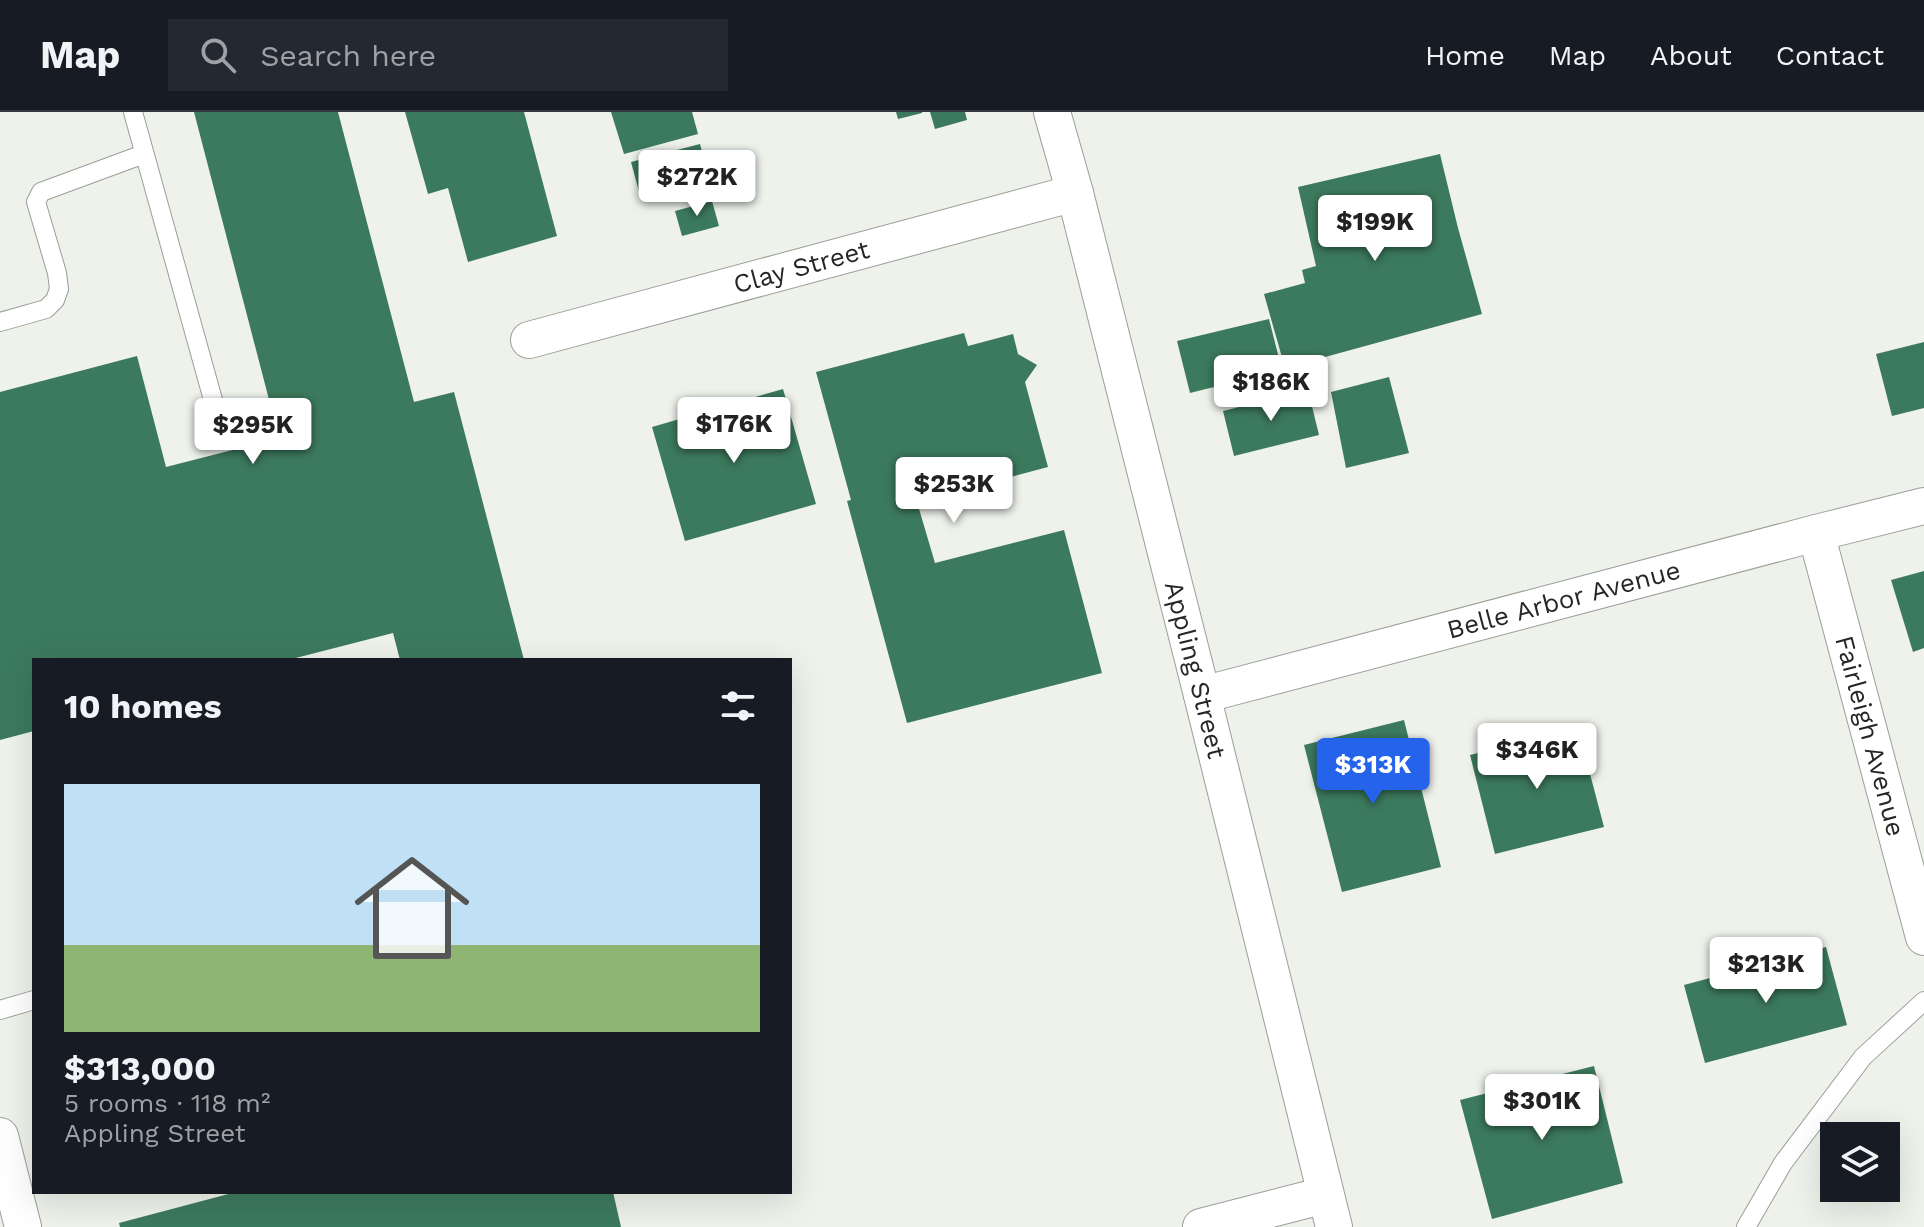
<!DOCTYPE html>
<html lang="en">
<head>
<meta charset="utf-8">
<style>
	body { margin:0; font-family:"Work Sans",sans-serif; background:#242831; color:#f1f3f6; height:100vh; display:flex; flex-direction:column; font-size:30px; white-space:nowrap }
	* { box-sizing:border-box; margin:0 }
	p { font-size:26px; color:#9ea1a6 }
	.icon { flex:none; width:44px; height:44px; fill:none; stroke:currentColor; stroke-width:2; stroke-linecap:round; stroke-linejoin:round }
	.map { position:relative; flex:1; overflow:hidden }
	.panel { position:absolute; left:32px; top:546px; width:760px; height:536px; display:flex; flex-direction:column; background:#171b24; border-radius:0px; box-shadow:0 8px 32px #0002 }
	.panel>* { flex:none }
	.controls { position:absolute; left:1820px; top:1010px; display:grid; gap:16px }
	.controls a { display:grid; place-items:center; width:80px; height:80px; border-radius:0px; background:#171b24; box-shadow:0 8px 32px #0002; font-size:40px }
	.price { position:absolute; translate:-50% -68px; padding:0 18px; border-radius:8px; background:#fff; color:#222; font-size:26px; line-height:52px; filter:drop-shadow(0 2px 4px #0008) }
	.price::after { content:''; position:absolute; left:50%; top:48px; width:24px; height:18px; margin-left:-12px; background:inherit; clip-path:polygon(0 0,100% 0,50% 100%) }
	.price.selected { background:#2563eb; color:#fff }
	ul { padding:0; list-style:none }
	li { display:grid; align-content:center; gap:16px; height:424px; padding:0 32px }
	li+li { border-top:2px solid #363941 }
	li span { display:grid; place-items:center; height:248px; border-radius:0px; color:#555 }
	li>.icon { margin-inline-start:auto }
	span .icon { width:144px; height:144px; fill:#fffc; stroke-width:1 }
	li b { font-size:34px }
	h2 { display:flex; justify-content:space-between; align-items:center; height:96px; padding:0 32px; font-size:34px }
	header { display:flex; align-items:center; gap:48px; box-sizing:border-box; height:112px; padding:0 40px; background:#171b24; border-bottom:2px solid #363941 }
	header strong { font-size:38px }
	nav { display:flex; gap:44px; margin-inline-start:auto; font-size:28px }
	.search { width:560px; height:72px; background:#242831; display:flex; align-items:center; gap:20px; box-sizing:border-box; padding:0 28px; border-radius:0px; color:#9ea1a6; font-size:30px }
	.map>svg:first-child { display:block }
	.building { fill:#3c7a5d }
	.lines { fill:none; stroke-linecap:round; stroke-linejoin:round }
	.lane-casing { stroke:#9a9e98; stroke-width:20 }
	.street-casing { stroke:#9a9e98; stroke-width:38 }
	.lane { stroke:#fff; stroke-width:18 }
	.street { stroke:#fff; stroke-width:36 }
	.labels { text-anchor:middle; stroke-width:8; stroke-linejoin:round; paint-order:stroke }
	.street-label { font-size:26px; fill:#252724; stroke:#eef2eb }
</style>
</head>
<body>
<header>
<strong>Map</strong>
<div class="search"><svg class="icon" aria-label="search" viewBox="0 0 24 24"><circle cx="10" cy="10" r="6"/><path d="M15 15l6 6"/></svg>Search here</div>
<nav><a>Home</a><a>Map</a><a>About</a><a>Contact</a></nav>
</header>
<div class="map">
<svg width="1924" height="1115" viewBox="0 0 1924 1115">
	<rect width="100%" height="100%" fill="#eef2eb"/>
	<path class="building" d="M194,0H338L414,290L454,280L524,548H400L393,521L288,548H34V619L0,628V280L137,244L166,355L279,326Z
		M405,0H524L557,124L468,150L448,76L428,82Z
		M611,0H692L698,22L624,42Z
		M896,0H922V1L898,7Z
		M930,0H965L967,8L935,17Z
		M700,32L710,69L641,87L631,50Z
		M1440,42L1458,116L1482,202L1285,256L1264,182L1305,171L1302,158L1316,154L1298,75Z
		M712,89L719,114L682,124L675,99Z
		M1269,207L1282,258L1190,281L1177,229Z
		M964,221L968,234L1013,222L1018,242L1037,253L1025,270L1048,355L917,390L935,451L1064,418L1102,561L907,611L847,389L851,388L816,260Z
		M1924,230V296L1892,304L1876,242Z
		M1389,265L1409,341L1346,356L1331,280Z
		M783,277L816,392L685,429L652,315Z
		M1308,278L1319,323L1234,344L1223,299Z
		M1924,459V536L1913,540L1891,468Z
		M1404,608L1441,755L1342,780L1304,633Z
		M1578,616L1604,715L1495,742L1470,643Z
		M1826,835L1847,913L1705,951L1684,873Z
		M1594,954L1623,1071L1492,1107L1460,988Z
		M236,1080H613L621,1115H120L119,1111Z"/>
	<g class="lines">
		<g class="lane-casing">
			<path id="lane" d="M133,0L215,295
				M0,210L46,197L55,188L59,177L57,161L36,90L41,80L144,42
				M0,898L34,888
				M1746,1115L1783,1051L1863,945L1924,889"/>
		</g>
		<g class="street-casing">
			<g id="street">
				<path id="s1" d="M1052,0L1075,81L1202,583L1334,1115"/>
				<path id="s2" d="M529,228L1075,81"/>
				<path id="s3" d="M1816,421L1924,825"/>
				<path id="s4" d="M1202,583L1816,421L1924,394"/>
				<path d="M0,1024L23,1115"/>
				<path d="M1201,1115L1325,1083"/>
			</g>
		</g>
		<use href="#lane" class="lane"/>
		<use href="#street" class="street"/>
	</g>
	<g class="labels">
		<g class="street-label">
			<text dy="9" stroke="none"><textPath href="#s2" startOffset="282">Clay Street</textPath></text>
			<text dy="9" stroke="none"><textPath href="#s4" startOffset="374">Belle Arbor Avenue</textPath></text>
			<text dy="9" stroke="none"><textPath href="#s1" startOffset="576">Appling Street</textPath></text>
			<text dy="9" stroke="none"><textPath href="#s3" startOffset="210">Fairleigh Avenue</textPath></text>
		</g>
	</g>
</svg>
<div class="controls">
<a><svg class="icon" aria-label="layers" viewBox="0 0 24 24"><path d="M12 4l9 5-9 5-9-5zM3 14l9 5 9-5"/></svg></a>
</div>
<b class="price" style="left:697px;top:106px">$272K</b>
<b class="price" style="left:1375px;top:151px">$199K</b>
<b class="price" style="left:1271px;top:311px">$186K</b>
<b class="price" style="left:734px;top:353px">$176K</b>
<b class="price" style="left:253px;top:354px">$295K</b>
<b class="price" style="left:954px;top:413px">$253K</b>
<b class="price" style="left:1537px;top:679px">$346K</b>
<b class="price selected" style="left:1373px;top:694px">$313K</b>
<b class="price" style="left:1766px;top:893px">$213K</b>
<b class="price" style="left:1542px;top:1030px">$301K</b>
<section class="panel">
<h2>10 homes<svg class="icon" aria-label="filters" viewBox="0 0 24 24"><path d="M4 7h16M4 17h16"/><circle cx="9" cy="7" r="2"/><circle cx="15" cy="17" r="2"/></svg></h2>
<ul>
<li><span style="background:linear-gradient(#bfe0f5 65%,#8fb573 0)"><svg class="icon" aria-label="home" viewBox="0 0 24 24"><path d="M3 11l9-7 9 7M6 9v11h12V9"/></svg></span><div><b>$313,000</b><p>5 rooms · 118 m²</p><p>Appling Street</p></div></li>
</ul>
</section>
</div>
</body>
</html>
